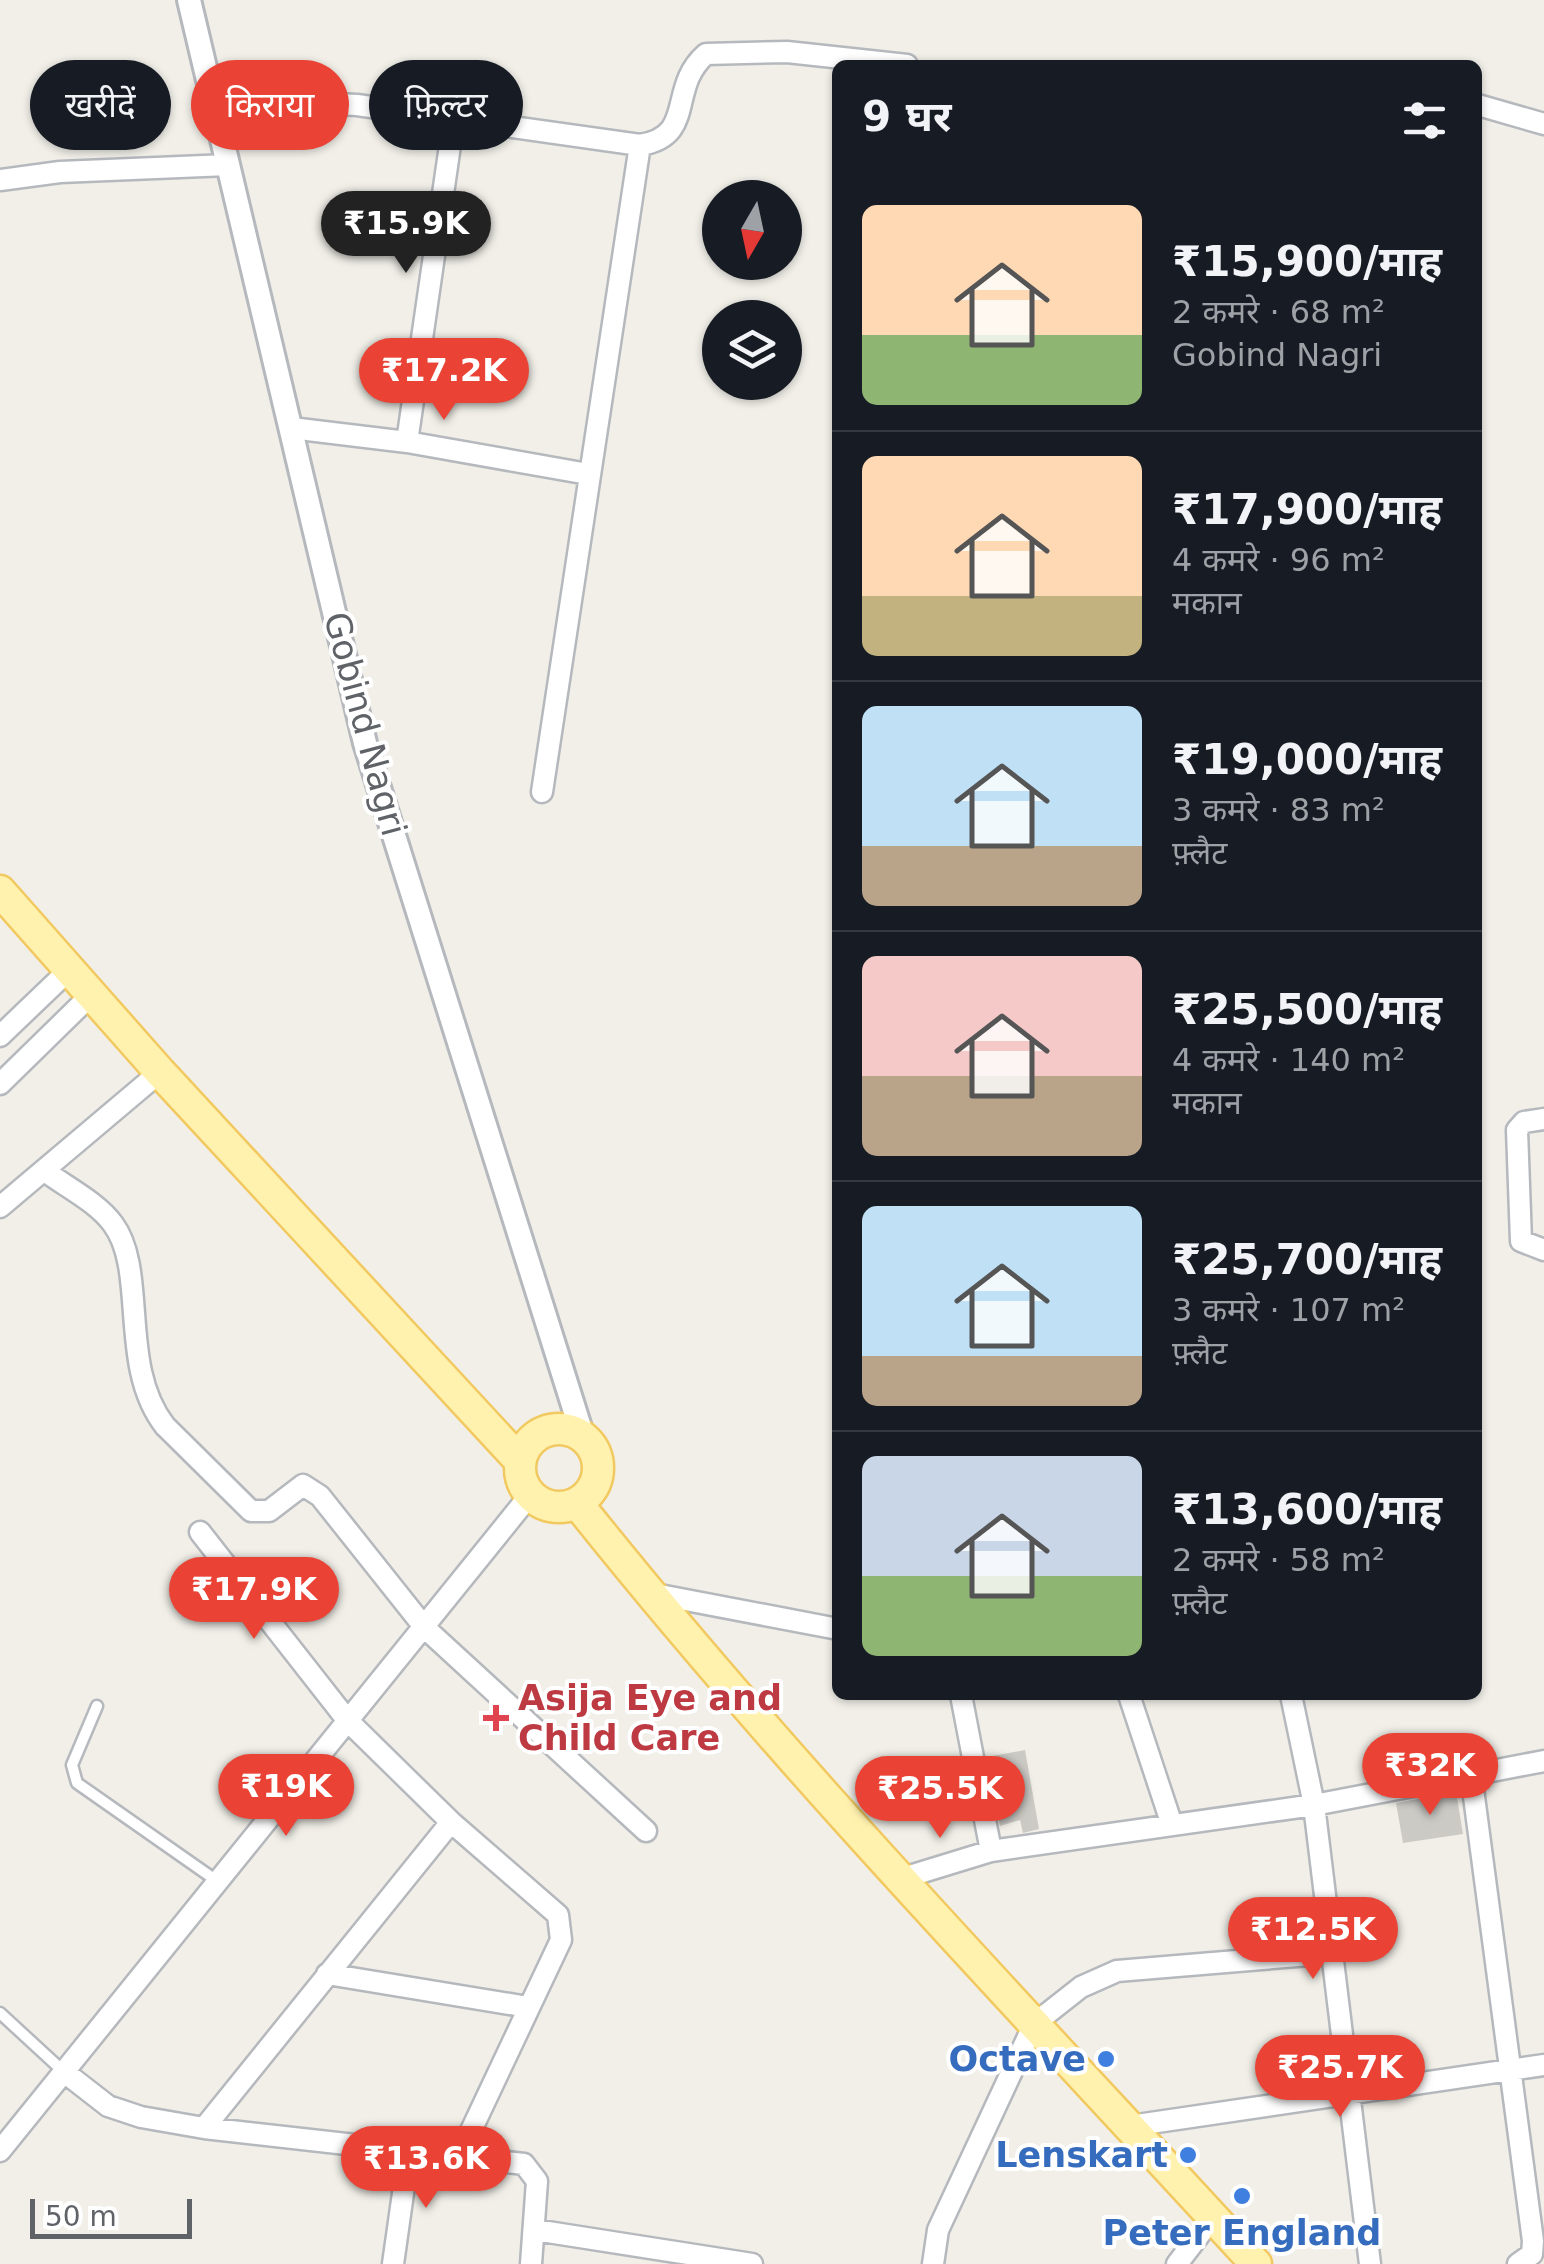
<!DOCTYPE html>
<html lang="hi">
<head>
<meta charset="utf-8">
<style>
	body { margin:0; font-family:"DejaVu Sans","Noto Sans Devanagari",sans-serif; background:#20242c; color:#f1f3f6; height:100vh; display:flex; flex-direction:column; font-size:38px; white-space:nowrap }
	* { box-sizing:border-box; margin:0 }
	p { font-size:32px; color:#9ea1a6 }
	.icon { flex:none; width:55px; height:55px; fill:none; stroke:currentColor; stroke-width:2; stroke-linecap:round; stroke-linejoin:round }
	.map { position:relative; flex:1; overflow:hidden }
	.panel { position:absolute; left:832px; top:60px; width:650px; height:1640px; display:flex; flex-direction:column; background:#171b24; border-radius:15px; box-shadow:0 2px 8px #0004 }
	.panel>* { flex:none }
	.guide { position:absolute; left:30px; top:60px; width:652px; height:90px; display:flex; gap:20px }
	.needle { width:65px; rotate:189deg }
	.buttons { position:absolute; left:702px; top:180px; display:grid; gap:20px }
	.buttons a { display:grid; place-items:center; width:100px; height:100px; border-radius:50%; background:#171b24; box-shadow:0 2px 8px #0004; font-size:50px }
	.scale { position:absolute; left:30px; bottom:25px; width:162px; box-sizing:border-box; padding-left:10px; border:5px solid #5f6368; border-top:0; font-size:28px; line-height:35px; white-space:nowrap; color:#5f6368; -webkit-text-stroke:8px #fff; paint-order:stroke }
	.price { position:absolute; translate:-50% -85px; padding:0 22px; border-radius:35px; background:#ea4335; color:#fff; font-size:32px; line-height:65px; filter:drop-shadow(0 2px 5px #0008) }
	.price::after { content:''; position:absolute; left:50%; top:60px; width:30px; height:22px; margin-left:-15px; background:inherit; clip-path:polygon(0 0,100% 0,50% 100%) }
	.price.current { background:#222; color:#fff }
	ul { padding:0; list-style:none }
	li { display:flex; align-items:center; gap:30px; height:250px; padding:0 30px }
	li+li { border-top:2px solid #363941 }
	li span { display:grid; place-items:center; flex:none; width:280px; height:200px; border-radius:15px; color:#555 }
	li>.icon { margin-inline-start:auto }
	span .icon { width:120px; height:120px; fill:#fffc; stroke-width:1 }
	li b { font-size:42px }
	h2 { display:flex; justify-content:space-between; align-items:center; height:120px; padding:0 30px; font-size:42px }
	.tag { padding:0 35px; border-radius:45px; background:#171b24; box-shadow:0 2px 8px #0004; font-size:35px; line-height:90px }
	.tag.current { background:#ea4335; color:#fff }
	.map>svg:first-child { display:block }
	.building { fill:#cccac5 }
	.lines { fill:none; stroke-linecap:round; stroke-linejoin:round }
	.service-casing { stroke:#b5b8bc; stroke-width:15 }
	.minor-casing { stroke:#b5b8bc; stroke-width:25 }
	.tertiary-casing { stroke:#b5b8bc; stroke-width:28 }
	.primary-casing { stroke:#f2c960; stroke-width:35 }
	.service { stroke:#fff; stroke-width:10 }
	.minor { stroke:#fff; stroke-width:20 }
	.tertiary { stroke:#fff; stroke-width:22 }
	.primary { stroke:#fff2af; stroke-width:30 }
	.health-dot { fill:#e0444e; stroke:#fff; stroke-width:4 }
	.shop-dot { fill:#3f7fe0; stroke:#fff; stroke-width:4 }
	.labels { text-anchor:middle; stroke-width:8; stroke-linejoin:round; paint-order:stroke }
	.street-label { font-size:35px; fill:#5f6368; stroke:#fff }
	.health-label { font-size:35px; font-weight:bold; fill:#be3a42; stroke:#fff; text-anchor:start }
	.shop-label { font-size:35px; font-weight:bold; fill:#366cbe; stroke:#fff; text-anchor:end }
</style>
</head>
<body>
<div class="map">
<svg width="1544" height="2264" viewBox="0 0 1544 2264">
	<rect width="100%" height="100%" fill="#f1efe8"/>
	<path class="building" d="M1025,1750L1039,1829L1023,1833L1020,1820L1000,1826L987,1757Z
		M1456,1792L1463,1834L1403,1843L1396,1803Z"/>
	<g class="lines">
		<g class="service-casing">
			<path id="service" d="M97,1706L72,1765L77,1783L217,1881
				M0,2013L63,2071"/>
		</g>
		<g class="minor-casing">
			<path id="minor" d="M212,98L357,105L640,145C697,136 667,88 706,54L787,52L907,65
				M1478,105L1544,124
				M0,180L60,172L228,165
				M291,428L407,442L588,474
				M407,442L454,118
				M542,792L640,145
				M0,1036L70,969
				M0,1084L92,994
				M1544,1119L1524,1122L1517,1130L1521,1241L1544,1250
				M45,1171C66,1187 97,1202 113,1224C148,1271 118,1366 165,1426L251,1511H269L303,1485L320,1496L425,1628L646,1831
				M0,1207L160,1072
				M200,1532L348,1721L451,1822L558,1915L561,1940L460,2154
				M649,1593L838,1629
				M961,1695L991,1851
				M1129,1695L1172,1825
				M1291,1695L1314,1805L1370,2264
				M1471,1774L1533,2241L1532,2254L1518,2264
				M903,1878L991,1851L1314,1805L1544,1761
				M327,1974L528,2007
				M63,2071L108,2106L141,2117L204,2128L524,2164L537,2181L531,2264
				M1130,2126L1544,2065
				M204,2128L451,1822
				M0,2151L530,1495
				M535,2230L752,2264
				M393,2264L409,2151
				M933,2264L938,2230L1034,2024L1081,1987L1117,1971L1334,1953
				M1177,2264L1213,2217"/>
		</g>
		<g class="tertiary-casing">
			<path id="tertiary" d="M189,0L365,743L583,1437"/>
		</g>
		<g class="primary-casing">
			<path id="primary" d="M0,891L160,1072L520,1461
				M520 1468a39 39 0 1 1 78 0a39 39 0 1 1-78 0Z
				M577,1503C789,1769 1027,2014 1256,2264"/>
		</g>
		<use href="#service" class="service"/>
		<use href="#minor" class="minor"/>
		<use href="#tertiary" class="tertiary"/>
		<use href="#primary" class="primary"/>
	</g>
	<path class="health-dot" d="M491 1703h10v10h10v10h-10v10h-10v-10h-10v-10h10z"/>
	<g class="shop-dot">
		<circle cx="1106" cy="2059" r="10"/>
		<circle cx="1188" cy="2155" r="10"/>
		<circle cx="1242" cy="2196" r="10"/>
	</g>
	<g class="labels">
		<g class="street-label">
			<text transform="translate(365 724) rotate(75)" y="12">Gobind Nagri</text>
		</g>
		<g class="health-label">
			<text x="518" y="1710">Asija Eye and<tspan x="518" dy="40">Child Care</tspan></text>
		</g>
		<g class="shop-label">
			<text x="1086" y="2071">Octave</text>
			<text x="1168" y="2167">Lenskart</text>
			<text x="1242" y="2245" text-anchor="middle">Peter England</text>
		</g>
	</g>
</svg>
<div class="buttons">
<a><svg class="needle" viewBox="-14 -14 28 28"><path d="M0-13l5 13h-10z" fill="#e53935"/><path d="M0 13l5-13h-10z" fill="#9ea1a6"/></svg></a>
<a><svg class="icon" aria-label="layers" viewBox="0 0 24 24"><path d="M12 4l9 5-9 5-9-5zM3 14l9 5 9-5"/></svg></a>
</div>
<div class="scale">50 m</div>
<b class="price current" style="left:406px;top:276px">₹15.9K</b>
<b class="price" style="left:444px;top:423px">₹17.2K</b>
<b class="price" style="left:254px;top:1642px">₹17.9K</b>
<b class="price" style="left:1430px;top:1818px">₹32K</b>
<b class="price" style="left:286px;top:1839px">₹19K</b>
<b class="price" style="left:940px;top:1841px">₹25.5K</b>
<b class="price" style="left:1313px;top:1982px">₹12.5K</b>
<b class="price" style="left:1340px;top:2120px">₹25.7K</b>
<b class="price" style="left:426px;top:2211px">₹13.6K</b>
<div class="guide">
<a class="tag">खरीदें</a>
<a class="tag current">किराया</a>
<a class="tag">फ़िल्टर</a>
</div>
<section class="panel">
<h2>9 घर<svg class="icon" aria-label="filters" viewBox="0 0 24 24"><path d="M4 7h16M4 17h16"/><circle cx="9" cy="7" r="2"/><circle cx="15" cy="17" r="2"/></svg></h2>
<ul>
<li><span style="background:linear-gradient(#ffd9b3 65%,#8fb573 0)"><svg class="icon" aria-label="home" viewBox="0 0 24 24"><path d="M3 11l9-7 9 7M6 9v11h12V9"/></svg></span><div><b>₹15,900/माह</b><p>2 कमरे · 68 m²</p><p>Gobind Nagri</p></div></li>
<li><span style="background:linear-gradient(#ffd9b3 70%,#c2b280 0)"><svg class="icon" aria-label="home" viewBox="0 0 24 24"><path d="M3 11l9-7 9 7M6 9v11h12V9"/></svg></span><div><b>₹17,900/माह</b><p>4 कमरे · 96 m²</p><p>मकान</p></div></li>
<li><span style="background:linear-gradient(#bfe0f5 70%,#b9a48a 0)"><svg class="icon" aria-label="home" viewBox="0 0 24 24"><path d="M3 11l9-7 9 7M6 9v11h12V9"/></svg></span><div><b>₹19,000/माह</b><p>3 कमरे · 83 m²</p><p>फ़्लैट</p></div></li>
<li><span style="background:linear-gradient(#f6c9c9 60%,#b9a48a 0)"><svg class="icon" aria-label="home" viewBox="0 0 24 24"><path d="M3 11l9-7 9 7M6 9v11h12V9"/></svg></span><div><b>₹25,500/माह</b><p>4 कमरे · 140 m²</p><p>मकान</p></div></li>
<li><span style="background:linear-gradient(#bfe0f5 75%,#b9a48a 0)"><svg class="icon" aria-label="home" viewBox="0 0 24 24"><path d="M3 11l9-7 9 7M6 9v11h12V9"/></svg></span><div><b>₹25,700/माह</b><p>3 कमरे · 107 m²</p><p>फ़्लैट</p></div></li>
<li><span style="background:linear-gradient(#c9d6e8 60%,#8fb573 0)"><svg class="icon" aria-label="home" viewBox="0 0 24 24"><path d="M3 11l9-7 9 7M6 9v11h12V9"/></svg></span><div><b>₹13,600/माह</b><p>2 कमरे · 58 m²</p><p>फ़्लैट</p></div></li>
</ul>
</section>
</div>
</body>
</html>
